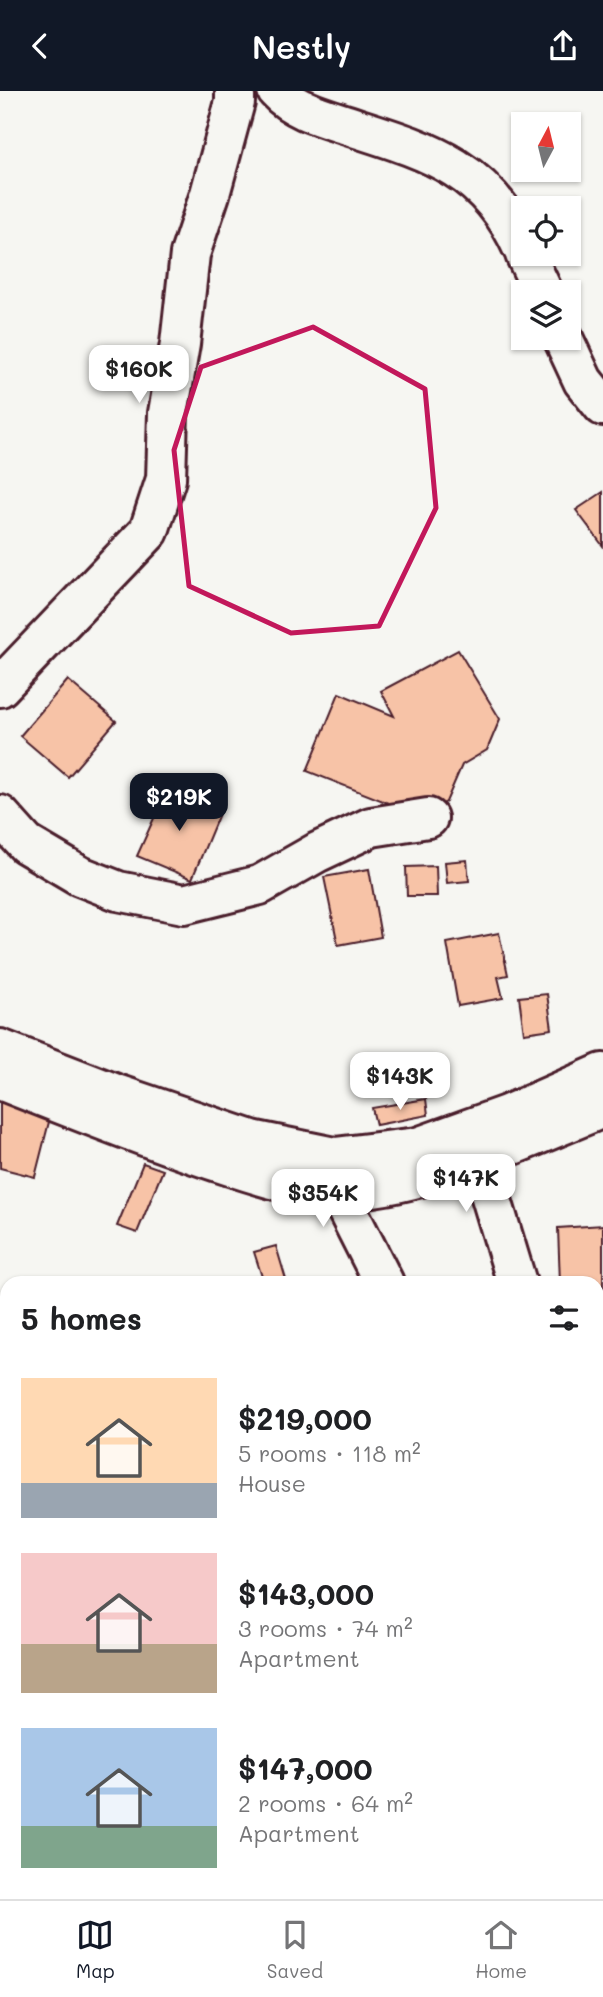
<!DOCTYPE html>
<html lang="en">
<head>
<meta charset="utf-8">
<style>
	body { margin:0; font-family:Mali,sans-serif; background:#f6f6f6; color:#202124; height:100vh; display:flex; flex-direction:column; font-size:26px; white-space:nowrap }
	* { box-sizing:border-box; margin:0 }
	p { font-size:23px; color:#757577 }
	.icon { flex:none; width:38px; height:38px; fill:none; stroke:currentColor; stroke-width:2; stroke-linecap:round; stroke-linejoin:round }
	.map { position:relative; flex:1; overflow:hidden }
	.details { position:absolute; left:0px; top:1185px; width:604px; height:625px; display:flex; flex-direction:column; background:#fff; border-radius:21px 21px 0 0; box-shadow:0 2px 5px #0004 }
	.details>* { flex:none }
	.needle { width:46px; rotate:7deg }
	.buttons { position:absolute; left:511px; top:21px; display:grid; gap:14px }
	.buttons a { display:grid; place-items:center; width:70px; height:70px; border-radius:0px; background:#fff; box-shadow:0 2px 5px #0004; font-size:35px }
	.price { position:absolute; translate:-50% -60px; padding:0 16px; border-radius:14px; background:#fff; color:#222; font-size:23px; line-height:46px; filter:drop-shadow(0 2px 4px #0008) }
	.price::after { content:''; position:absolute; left:50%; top:42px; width:21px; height:16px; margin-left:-10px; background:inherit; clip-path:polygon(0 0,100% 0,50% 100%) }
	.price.selected { background:#111827; color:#fff }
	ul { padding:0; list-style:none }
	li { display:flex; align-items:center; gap:21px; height:175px; padding:0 21px }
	li span { display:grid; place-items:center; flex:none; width:196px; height:140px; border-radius:0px; color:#555 }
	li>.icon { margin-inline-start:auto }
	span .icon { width:84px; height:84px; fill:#fffc; stroke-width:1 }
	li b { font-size:30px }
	h2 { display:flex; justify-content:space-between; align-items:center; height:84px; padding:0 21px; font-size:30px }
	header { display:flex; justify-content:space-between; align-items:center; height:91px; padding:0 21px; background:#111827; color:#fff; font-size:32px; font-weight:600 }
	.menu { display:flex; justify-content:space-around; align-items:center; height:98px; border-top:2px solid #e0e0e0; background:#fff; font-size:19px; color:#757577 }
	.menu a { display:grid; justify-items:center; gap:4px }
	.menu .selected { color:#111827 }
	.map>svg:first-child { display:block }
	.building { fill:#f7c3a7; stroke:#4a1f2b; stroke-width:2 }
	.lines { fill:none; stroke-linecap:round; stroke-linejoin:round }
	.minor-casing { stroke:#4a1f2b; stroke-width:44 }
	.minor { stroke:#f6f6f2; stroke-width:38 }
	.marked { fill:none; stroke:#c2185b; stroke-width:5; stroke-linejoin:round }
</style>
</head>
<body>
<header><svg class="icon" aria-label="back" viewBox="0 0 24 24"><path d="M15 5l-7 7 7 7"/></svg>Nestly<svg class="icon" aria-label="share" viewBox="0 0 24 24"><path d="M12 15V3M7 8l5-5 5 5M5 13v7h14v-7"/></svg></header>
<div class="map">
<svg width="603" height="1808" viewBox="0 0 603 1808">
	<rect width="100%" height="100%" fill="#f6f6f2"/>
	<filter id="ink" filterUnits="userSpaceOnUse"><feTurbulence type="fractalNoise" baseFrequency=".0143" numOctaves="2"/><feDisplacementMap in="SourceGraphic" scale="14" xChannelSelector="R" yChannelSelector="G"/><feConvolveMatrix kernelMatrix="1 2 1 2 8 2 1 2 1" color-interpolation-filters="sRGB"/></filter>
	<g filter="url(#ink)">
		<path class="building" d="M603,401V455L576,419Z
			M458,559L500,628L487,659L462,674L446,711L421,725L307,680L339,602L394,625L381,600Z
			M68,589L116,630L68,686L20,645Z
			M168,696L221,718L192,788L137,765Z
			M467,769L469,790L447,792L445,771Z
			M436,775L437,805H407L406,776Z
			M369,778L381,846L338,854L324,786Z
			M499,842L508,884L498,886L503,907L458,915L447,852Z
			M547,903L552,938L524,942L519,906Z
			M0,1006L52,1019L35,1086L0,1077Z
			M426,1008L428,1024L376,1034L372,1017Z
			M143,1072L163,1079L137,1142L117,1135Z
			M603,1134V1203H597V1192H560L558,1137Z
			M276,1155L287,1192H264L254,1161Z
			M603,1254V1318H597V1255Z
			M597,1693L603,1695V1765L597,1764Z"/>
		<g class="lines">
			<g class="minor-casing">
				<path id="minor" d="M277,0C293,18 322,26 344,33C425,59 486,74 523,158
					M525,163L543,201
					M563,247L583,290L603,315
					M0,596L149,440L166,388L168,322L180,253L190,163L210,103L235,11V0
					M0,724L26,753L80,785L118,800L184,813L260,794L318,761L371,736L428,727
					M0,958L116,1003L252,1049L335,1066L418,1056L507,1024L603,982
					M0,989C72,1017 144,1047 218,1071C260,1085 307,1101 352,1098C431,1094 530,1046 603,1017
					M472,1043L517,1192
					M336,1075V1097L384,1192
					M0,1691L7,1702
					M102,1802L108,1808
					M488,1808L489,1802"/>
			</g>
			<use href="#minor" class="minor"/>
		</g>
	</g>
	<path class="marked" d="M313,236L425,298L436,417L379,535L291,542L189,495L174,359L201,276Z"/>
</svg>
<div class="buttons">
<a><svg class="needle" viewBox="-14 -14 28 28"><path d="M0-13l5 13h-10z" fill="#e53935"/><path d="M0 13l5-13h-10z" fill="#757577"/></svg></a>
<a><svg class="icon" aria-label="locate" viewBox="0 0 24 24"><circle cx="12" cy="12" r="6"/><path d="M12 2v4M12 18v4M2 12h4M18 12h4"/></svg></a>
<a><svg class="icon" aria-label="layers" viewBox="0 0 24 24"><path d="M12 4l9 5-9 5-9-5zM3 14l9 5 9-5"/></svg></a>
</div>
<b class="price" style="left:139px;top:314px">$160K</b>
<b class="price selected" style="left:179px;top:742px">$219K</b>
<b class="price" style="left:400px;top:1021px">$143K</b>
<b class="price" style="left:466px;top:1123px">$147K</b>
<b class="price" style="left:323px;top:1138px">$354K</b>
<section class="details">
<h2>5 homes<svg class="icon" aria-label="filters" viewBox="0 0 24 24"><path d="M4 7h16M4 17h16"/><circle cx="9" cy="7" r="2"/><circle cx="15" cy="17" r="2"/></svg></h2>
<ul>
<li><span style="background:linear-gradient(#ffd9b3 75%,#9aa5b1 0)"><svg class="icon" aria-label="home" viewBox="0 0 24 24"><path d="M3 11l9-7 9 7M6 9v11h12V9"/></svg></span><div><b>$219,000</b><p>5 rooms · 118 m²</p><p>House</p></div></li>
<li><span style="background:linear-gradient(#f6c9c9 65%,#b9a48a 0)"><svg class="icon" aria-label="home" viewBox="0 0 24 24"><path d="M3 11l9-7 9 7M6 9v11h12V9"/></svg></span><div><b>$143,000</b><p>3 rooms · 74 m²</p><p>Apartment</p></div></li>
<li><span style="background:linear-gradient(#a9c7e8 70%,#7fa58c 0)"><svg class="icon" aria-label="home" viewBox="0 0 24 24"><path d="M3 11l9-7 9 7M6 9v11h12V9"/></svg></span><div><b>$147,000</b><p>2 rooms · 64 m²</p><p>Apartment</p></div></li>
</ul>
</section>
</div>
<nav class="menu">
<a class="selected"><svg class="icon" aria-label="map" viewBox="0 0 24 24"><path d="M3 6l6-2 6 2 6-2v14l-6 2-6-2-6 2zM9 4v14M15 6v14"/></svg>Map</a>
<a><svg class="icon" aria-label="saved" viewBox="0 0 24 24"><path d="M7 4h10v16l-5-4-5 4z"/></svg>Saved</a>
<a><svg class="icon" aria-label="home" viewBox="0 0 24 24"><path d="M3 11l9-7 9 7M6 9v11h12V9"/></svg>Home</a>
</nav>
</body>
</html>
